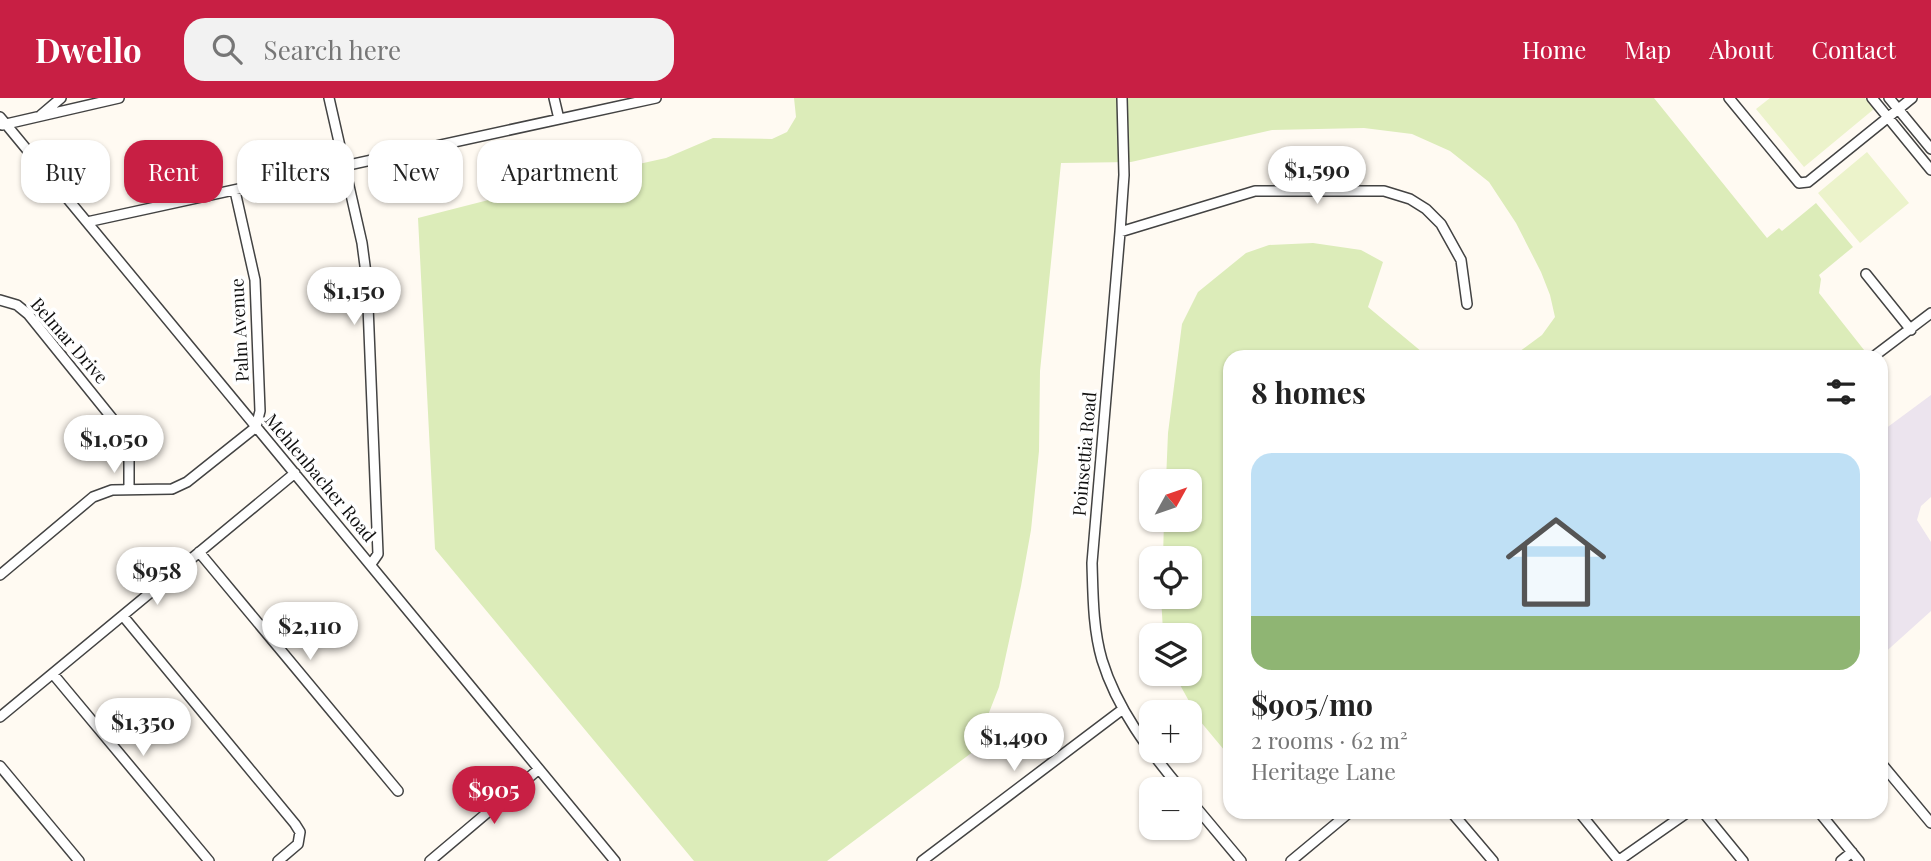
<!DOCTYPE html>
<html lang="en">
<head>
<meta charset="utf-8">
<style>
	body { margin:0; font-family:"Playfair Display",serif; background:#f2f2f2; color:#222; height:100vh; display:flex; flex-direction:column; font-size:26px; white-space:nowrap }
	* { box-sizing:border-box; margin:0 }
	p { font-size:23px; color:#767676 }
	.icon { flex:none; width:38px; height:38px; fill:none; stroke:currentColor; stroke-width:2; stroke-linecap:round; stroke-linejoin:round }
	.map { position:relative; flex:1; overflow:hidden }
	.panel { position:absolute; left:1223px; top:252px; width:665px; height:469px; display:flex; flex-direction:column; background:#fff; border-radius:21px; box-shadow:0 2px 5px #0004 }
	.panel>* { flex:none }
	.top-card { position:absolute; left:21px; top:42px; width:665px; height:63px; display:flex; gap:14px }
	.needle { width:46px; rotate:50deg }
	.buttons { position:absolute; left:1139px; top:371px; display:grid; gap:14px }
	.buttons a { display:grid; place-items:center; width:63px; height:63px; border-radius:14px; background:#fff; box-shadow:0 2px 5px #0004; font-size:35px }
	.price { position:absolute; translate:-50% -60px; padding:0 16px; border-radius:24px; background:#fff; color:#222; font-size:23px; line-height:46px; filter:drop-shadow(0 2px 4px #0008) }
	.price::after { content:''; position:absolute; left:50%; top:42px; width:21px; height:16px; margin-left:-10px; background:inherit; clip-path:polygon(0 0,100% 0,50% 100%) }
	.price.active { background:#c81f44; color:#fff }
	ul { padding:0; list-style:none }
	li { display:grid; align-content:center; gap:14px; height:371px; padding:0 28px }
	li span { display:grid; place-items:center; height:217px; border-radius:21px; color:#555 }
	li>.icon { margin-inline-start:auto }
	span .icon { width:126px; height:126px; fill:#fffc; stroke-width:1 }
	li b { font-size:30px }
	h2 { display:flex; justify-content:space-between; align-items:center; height:84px; padding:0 28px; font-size:30px }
	.tag { padding:0 24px; border-radius:21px; background:#fff; box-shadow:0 2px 5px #0004; font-size:24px; line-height:63px }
	.tag.active { background:#c81f44; color:#fff }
	header { display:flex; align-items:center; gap:42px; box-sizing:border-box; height:98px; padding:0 35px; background:#c81f44; color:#fff }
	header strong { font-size:33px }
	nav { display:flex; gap:38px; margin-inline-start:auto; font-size:24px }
	.search { width:490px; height:63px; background:#f2f2f2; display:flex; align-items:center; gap:18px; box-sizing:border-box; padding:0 24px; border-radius:21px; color:#767676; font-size:26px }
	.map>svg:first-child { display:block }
	.industrial { fill:#ece4ee }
	.green { fill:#dcecb9 }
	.pitch { fill:#ecf3cb }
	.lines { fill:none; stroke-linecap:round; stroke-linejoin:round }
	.minor-casing { stroke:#434343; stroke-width:12 }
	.minor { stroke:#fff; stroke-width:9 }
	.labels { text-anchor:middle; stroke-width:7; stroke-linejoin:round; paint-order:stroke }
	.street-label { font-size:18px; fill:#101010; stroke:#fff }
</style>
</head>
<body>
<header>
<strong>Dwello</strong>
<div class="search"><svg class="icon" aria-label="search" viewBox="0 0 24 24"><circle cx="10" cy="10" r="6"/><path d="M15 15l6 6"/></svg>Search here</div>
<nav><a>Home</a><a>Map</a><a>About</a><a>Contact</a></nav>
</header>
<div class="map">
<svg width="1931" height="763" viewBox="0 0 1931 763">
	<rect width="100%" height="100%" fill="#fffaf2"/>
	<path class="industrial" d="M1931,297V399L1921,408L1917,422L1931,444V513L1881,558V334Z"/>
	<path class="green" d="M794,0H1654L1767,140L1779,130L1782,133L1816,105L1853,149L1819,177L1821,181L1819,195L1868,257L1865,259H1512L1542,237L1555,219L1550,197L1541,174L1516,125L1489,84L1450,53L1412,36L1364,30L1272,32L1131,64L1061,65L1040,273L1039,353L1031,432L1021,488L999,589L974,653L827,763H694L435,451L418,120L571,81L666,60L713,40L772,41L787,34L796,19Z
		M1313,145L1361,152L1383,164L1368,209L1428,259H1230V659L1200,623L1174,576H1190V537H1164L1163,533L1161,499H1190V460H1163L1164,422H1190V383H1166L1168,335L1182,226L1198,194L1246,155L1269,147Z"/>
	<path class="pitch" d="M1770,0H1865L1874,11L1804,69L1756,11Z
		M1867,54L1909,105L1860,145L1818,95Z"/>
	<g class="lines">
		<g class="minor-casing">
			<path id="minor" d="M329,0L362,145L367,183L378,456L371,466
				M554,0L559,21
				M1122,0L1124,77L1120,134L1092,465C1093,498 1093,531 1102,562C1117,611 1149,653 1181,691
				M1729,0L1799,85L1808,84L1912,0
				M1872,0L1931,72
				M1889,0L1931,51
				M41,17L61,0
				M0,19L615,763
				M2,27L119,0
				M87,124L656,0
				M1120,134L1255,93H1384L1410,101L1426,111L1441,126L1461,162L1467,206
				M1866,176L1911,232
				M0,202L17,207L28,216L124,335L129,350V391
				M1873,259L1931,215
				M199,454L398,693
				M0,477L93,399L112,392L172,391L187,384L256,329L260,313L255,182L235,93
				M123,518L295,726L300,734L298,746L278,763
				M53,576L209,763
				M0,619L295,375
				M1881,665L1931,725
				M0,668L79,763
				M1190,702L1241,763
				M1579,714L1619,763
				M1703,714L1743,763
				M1819,714L1859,763
				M1454,717L1493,763
				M430,763L539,671
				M922,763L1123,611
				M1291,763L1350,714
				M1618,763L1688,714
				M1841,763L1852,754"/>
		</g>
		<use href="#minor" class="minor"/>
	</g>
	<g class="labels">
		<g class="street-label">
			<text transform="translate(240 232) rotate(-93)" y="6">Palm Avenue</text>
			<text transform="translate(69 243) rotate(49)" y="6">Belmar Drive</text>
			<text transform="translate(1085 356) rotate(-85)" y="6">Poinsettia Road</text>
			<text transform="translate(320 380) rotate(50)" y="6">Mehlenbacher Road</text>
		</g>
	</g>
</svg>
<div class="buttons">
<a><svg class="needle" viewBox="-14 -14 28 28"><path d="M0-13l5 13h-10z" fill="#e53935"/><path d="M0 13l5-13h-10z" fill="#767676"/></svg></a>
<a><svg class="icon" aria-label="locate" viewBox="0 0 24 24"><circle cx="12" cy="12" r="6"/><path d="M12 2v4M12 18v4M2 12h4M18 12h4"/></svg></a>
<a><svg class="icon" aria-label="layers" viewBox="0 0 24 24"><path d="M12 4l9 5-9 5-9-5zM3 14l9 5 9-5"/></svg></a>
<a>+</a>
<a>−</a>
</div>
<b class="price" style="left:1317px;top:108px">$1,590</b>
<b class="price" style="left:354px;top:229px">$1,150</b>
<b class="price" style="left:114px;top:377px">$1,050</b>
<b class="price" style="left:157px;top:509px">$958</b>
<b class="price" style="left:310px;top:564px">$2,110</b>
<b class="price" style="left:143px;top:660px">$1,350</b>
<b class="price" style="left:1014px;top:675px">$1,490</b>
<b class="price active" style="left:494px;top:728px">$905</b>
<div class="top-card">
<a class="tag">Buy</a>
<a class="tag active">Rent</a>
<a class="tag">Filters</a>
<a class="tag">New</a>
<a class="tag">Apartment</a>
</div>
<section class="panel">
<h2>8 homes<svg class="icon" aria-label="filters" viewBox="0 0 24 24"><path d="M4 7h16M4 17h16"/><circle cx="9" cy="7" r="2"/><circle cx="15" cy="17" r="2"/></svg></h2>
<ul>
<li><span style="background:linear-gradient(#bfe0f5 75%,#8fb573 0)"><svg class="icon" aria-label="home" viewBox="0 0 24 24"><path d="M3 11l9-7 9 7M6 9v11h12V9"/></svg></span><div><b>$905/mo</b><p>2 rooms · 62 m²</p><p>Heritage Lane</p></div></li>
</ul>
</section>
</div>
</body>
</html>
